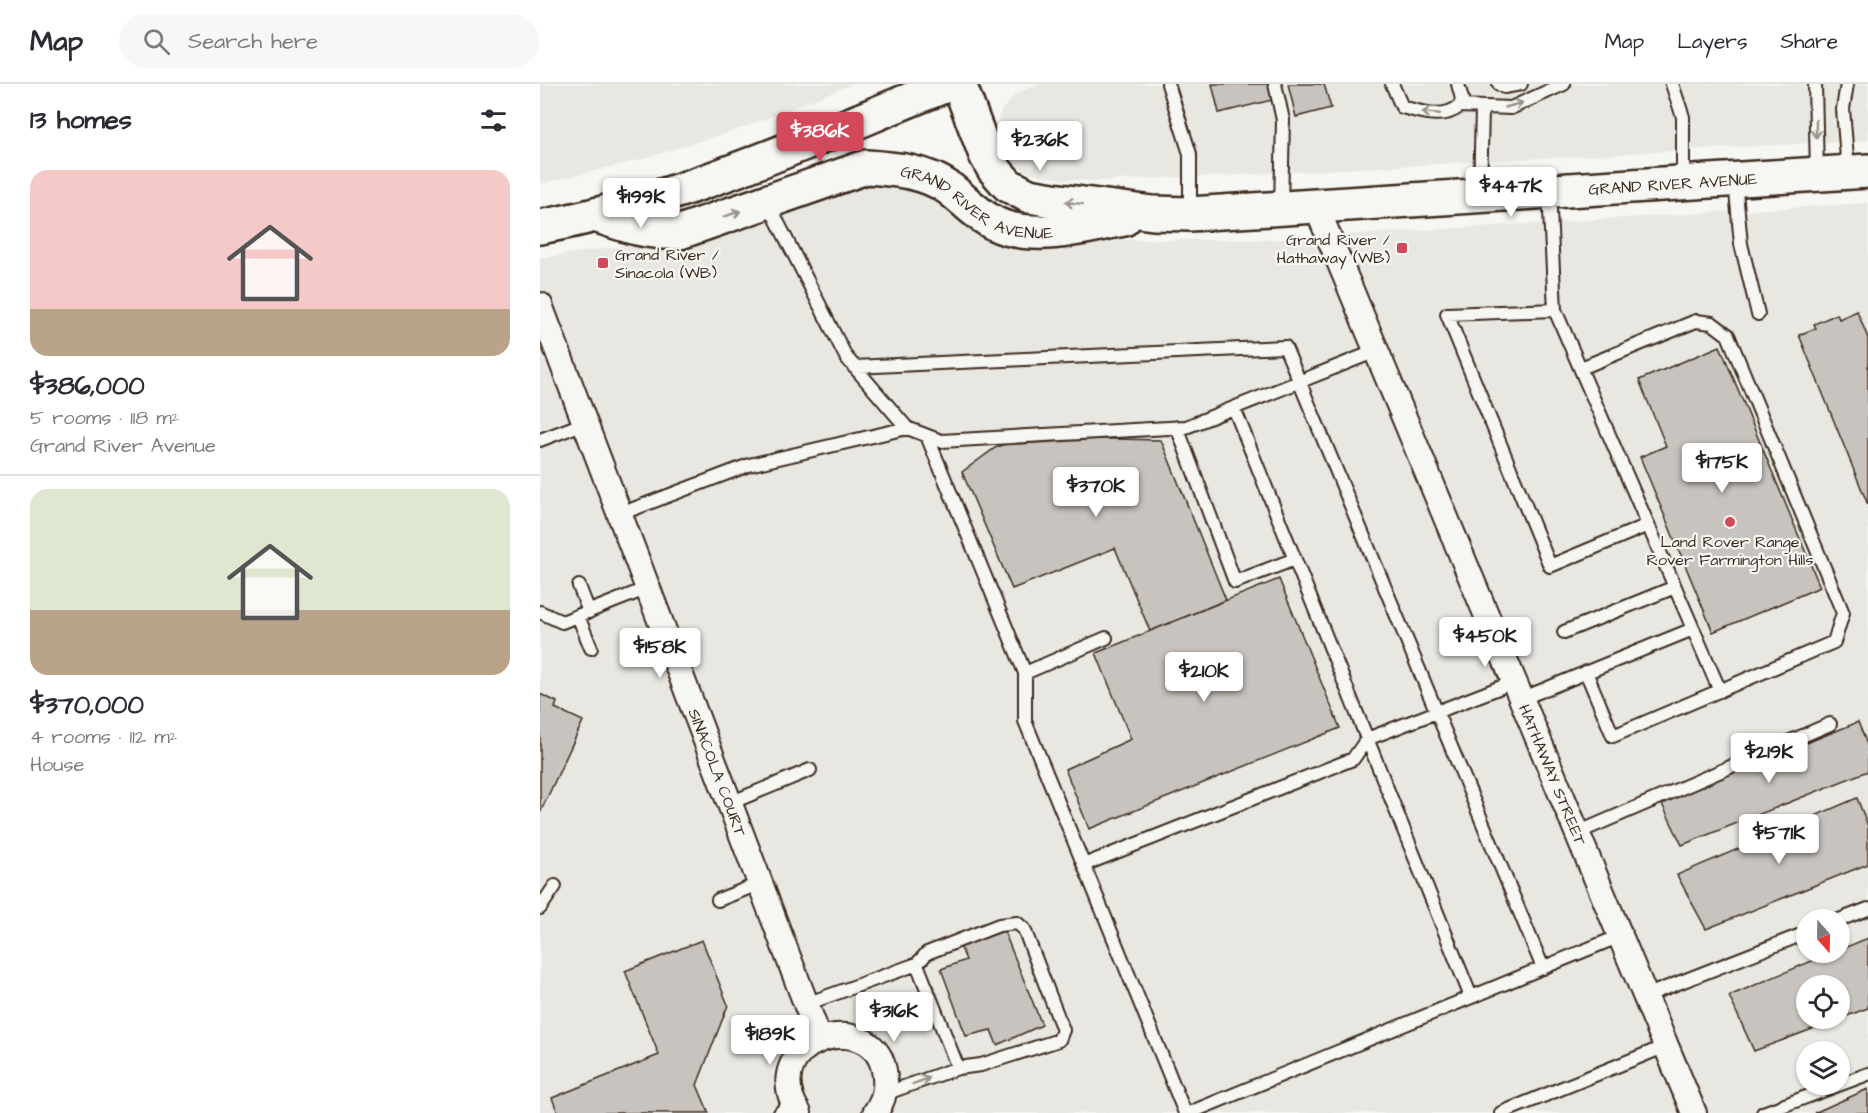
<!DOCTYPE html>
<html lang="en">
<head>
<meta charset="utf-8">
<style>
	body { margin:0; font-family:"Architects Daughter",sans-serif; background:#f7f7f7; color:#2b2b33; height:100vh; display:flex; flex-direction:column; font-size:22px; white-space:nowrap }
	* { box-sizing:border-box; margin:0 }
	p { font-size:20px; color:#7c7c81 }
	.icon { flex:none; width:33px; height:33px; fill:none; stroke:currentColor; stroke-width:2; stroke-linecap:round; stroke-linejoin:round }
	.map { position:relative; flex:1; overflow:hidden }
	.details { display:flex; flex-direction:column; background:#fff; width:540px }
	.details>* { flex:none }
	.needle { width:39px; rotate:160deg }
	.buttons { position:absolute; left:1256px; top:825px; display:grid; gap:12px }
	.buttons a { display:grid; place-items:center; width:54px; height:54px; border-radius:50%; background:#fff; box-shadow:0 2px 4px #0004; font-size:30px }
	.price { position:absolute; translate:-50% -51px; padding:0 14px; border-radius:6px; background:#fff; color:#222; font-size:20px; line-height:39px; filter:drop-shadow(0 2px 3px #0008) }
	.price::after { content:''; position:absolute; left:50%; top:36px; width:18px; height:14px; margin-left:-9px; background:inherit; clip-path:polygon(0 0,100% 0,50% 100%) }
	.price.active { background:#d1495b; color:#fff }
	ul { padding:0; list-style:none }
	li { display:grid; align-content:center; gap:12px; height:318px; padding:0 30px }
	li+li { border-top:2px solid #e1e1e2 }
	li span { display:grid; place-items:center; height:186px; border-radius:18px; color:#555 }
	li>.icon { margin-inline-start:auto }
	span .icon { width:108px; height:108px; fill:#fffc; stroke-width:1 }
	li b { font-size:26px }
	h2 { display:flex; justify-content:space-between; align-items:center; height:72px; padding:0 30px; font-size:26px }
	header { display:flex; align-items:center; gap:36px; box-sizing:border-box; height:84px; padding:0 30px; background:#fff; border-bottom:2px solid #e1e1e2 }
	header strong { font-size:28px }
	nav { display:flex; gap:33px; margin-inline-start:auto; font-size:21px }
	.search { width:420px; height:54px; background:#f7f7f7; display:flex; align-items:center; gap:15px; box-sizing:border-box; padding:0 21px; border-radius:33px; color:#7c7c81; font-size:22px }
	main { display:flex; flex:1; min-height:0 }
	.map>svg:first-child { display:block }
	.built { fill:#e8e7e2; fill-rule:evenodd }
	.building { fill:#c8c3be; stroke:#3b2a1e; stroke-width:1.5; fill-rule:evenodd }
	.lines { fill:none; stroke-linecap:round; stroke-linejoin:round }
	.lane-casing { stroke:#3b2a1e; stroke-width:16 }
	.street-casing { stroke:#3b2a1e; stroke-width:28 }
	.secondary-casing { stroke:#3b2a1e; stroke-width:38 }
	.lane { stroke:#f6f6f2; stroke-width:12 }
	.street { stroke:#f6f6f2; stroke-width:24 }
	.secondary { stroke:#f6f6f2; stroke-width:33 }
	.oneway { stroke:#989088 }
	.poi-dot { fill:#d1495b; stroke:#f6f6f2; stroke-width:2 }
	.labels { text-anchor:middle; stroke-width:4.5; stroke-linejoin:round; paint-order:stroke }
	.street-label { font-size:16px; fill:#3b2a1e; stroke:#f6f6f2 }
	.poi-label { font-size:16px; fill:#3b2a1e; stroke:#f6f6f2; text-anchor:end }
</style>
</head>
<body>
<header>
<strong>Map</strong>
<div class="search"><svg class="icon" aria-label="search" viewBox="0 0 24 24"><circle cx="10" cy="10" r="6"/><path d="M15 15l6 6"/></svg>Search here</div>
<nav><a>Map</a><a>Layers</a><a>Share</a></nav>
</header>
<main>
<section class="details">
<h2>13 homes<svg class="icon" aria-label="filters" viewBox="0 0 24 24"><path d="M4 7h16M4 17h16"/><circle cx="9" cy="7" r="2"/><circle cx="15" cy="17" r="2"/></svg></h2>
<ul>
<li><span style="background:linear-gradient(#f6c9c9 75%,#b9a48a 0)"><svg class="icon" aria-label="home" viewBox="0 0 24 24"><path d="M3 11l9-7 9 7M6 9v11h12V9"/></svg></span><div><b>$386,000</b><p>5 rooms · 118 m²</p><p>Grand River Avenue</p></div></li>
<li><span style="background:linear-gradient(#dfe7d0 65%,#b9a48a 0)"><svg class="icon" aria-label="home" viewBox="0 0 24 24"><path d="M3 11l9-7 9 7M6 9v11h12V9"/></svg></span><div><b>$370,000</b><p>4 rooms · 112 m²</p><p>House</p></div></li>
</ul>
</section>
<div class="map">
<svg width="1328" height="1029" viewBox="0 0 1328 1029">
	<rect width="100%" height="100%" fill="#f6f6f2"/>
	<filter id="ink" filterUnits="userSpaceOnUse"><feTurbulence type="fractalNoise" baseFrequency=".0167" numOctaves="2"/><feDisplacementMap in="SourceGraphic" scale="12" xChannelSelector="R" yChannelSelector="G"/><feConvolveMatrix kernelMatrix="1 2 1 2 8 2 1 2 1" color-interpolation-filters="sRGB"/></filter>
	<g filter="url(#ink)">
		<path class="built" d="M0,0H312L202,44L99,76L0,100Z
			M497,0H1328V56L697,91L556,97L520,95L488,88L473,80L465,72L460,61L458,37L461,27L476,10Z
			M349,91L491,156H721L1328,119V1029H0V174L136,154ZM1266,836H1299V868H1266ZM1266,902H1299V934H1266ZM1266,968H1299V1000H1266Z"/>
		<path class="building" d="M672,0H729L732,16L679,29Z
			M748,0H784L791,24L756,33Z
			M1317,227L1328,254V421L1259,251L1276,244L1274,240L1297,230L1299,235Z
			M1180,262L1280,503L1173,548L1100,373L1126,362L1099,296Z
			M483,353L621,356L686,516L610,547L575,464L472,505L422,388L455,364Z
			M739,495L800,644L549,745L525,685L591,655L556,569Z
			M0,610L17,618L15,624L43,637L0,729Z
			M1318,638L1328,663V687L1142,761L1121,718Z
			M1317,714L1328,742V780L1166,845L1137,791Z
			M464,847L502,941L457,961L451,946L426,952L401,885L426,876L420,862Z
			M1328,854V924L1214,967L1189,912L1293,868H1299V866ZM1266,902H1299V934H1266Z
			M162,856L188,921L157,1001L169,1029H18L12,1014L119,971L85,887Z
			M1328,1005V1029H1274Z"/>
		<g class="lines">
			<g class="lane-casing">
				<path id="lane" d="M628,0L650,70V128
					M735,0L743,36L741,123
					M852,0L862,23C881,28 903,36 920,22L922,15L918,0
					M959,0L964,3L981,0
					M1132,0L1143,33V96
					M1275,0L1277,89
					M1307,0L1303,25L1308,87
					M920,22L971,24L1024,0
					M1195,97L1201,160L1218,230
					M1009,107L1015,226L1180,607
					M940,110L942,24
					M228,119L306,273L367,344L401,357L646,343L836,267
					M1015,226L907,230L1010,482L1108,441
					M314,283L745,263L1003,884
					M1041,284L1156,237L1172,239L1188,251L1303,529L1294,558L1073,652L1046,588
					M694,324L931,913
					M637,343L695,498L755,475
					M387,352L485,589V637L645,1029
					M0,356L45,339
					M80,430L209,381L367,344
					M39,502L49,528
					M0,528L22,538L108,504
					M38,532L51,564
					M1024,548L1135,503
					M485,589L566,554
					M981,615L1153,545
					M190,719L270,686
					M1037,749L1290,640
					M546,780L813,675L827,655L974,598
					M178,816L221,799
					M0,824L15,802
					M1299,836L1328,825
					M1105,912L1266,849
					M266,920L377,880L418,984L441,981L519,956L523,946L484,845L477,839L459,841L387,869L377,880
					M344,1010L418,984
					M240,1029L252,1017
					M649,1029L1080,852
					M961,1029L1126,962
					M1223,1029L1328,990"/>
			</g>
			<g class="street-casing">
				<g id="street">
					<path id="s1" d="M776,122L1154,1029"/>
					<path id="s2" d="M0,221L279,954"/>
					<path d="M259,1029C213,957 332,921 344,986C347,1002 345,1015 335,1029"/>
				</g>
			</g>
			<g class="secondary-casing">
				<g id="secondary">
					<path id="s3" d="M419,0L446,71L454,85L468,101L489,112L513,116L613,129L650,130L1328,87"/>
					<path id="s4" d="M55,131C84,141 109,150 140,148L326,83C355,85 386,87 410,105C428,119 443,137 466,144C505,155 546,142 584,135"/>
					<path d="M0,143C142,117 276,53 409,0"/>
				</g>
			</g>
			<use href="#lane" class="lane"/>
			<use href="#street" class="street"/>
			<use href="#secondary" class="secondary"/>
		</g>
		<defs><path id="oneway-shaft" d="M-6 0H5M1.5-3L5.5 0L1.5 3" fill="none" stroke-width="1.6" stroke-linecap="round" stroke-linejoin="round" transform="scale(1.5)"/></defs>
		<g class="oneway">
			<use href="#oneway-shaft" transform="translate(974 21) rotate(-16)"/>
			<use href="#oneway-shaft" transform="translate(891 29) rotate(-175)"/>
			<use href="#oneway-shaft" transform="translate(1276 45) rotate(89)"/>
			<use href="#oneway-shaft" transform="translate(534 119) rotate(-173)"/>
			<use href="#oneway-shaft" transform="translate(192 130) rotate(-19)"/>
			<use href="#oneway-shaft" transform="translate(381 997) rotate(-20)"/>
		</g>
	</g>
	<g class="poi-dot">
		<rect x="856" y="158" width="12" height="12" rx="3"/>
		<rect x="57" y="173" width="12" height="12" rx="3"/>
		<circle cx="1190" cy="438" r="6"/>
	</g>
	<g class="labels">
		<g class="street-label">
			<text dy="6" stroke="none"><textPath href="#s3" startOffset="783">GRAND RIVER AVENUE</textPath></text>
			<text dy="6" stroke="none"><textPath href="#s4" startOffset="404">GRAND RIVER AVENUE</textPath></text>
			<text dy="6" stroke="none"><textPath href="#s2" startOffset="500">SINACOLA COURT</textPath></text>
			<text dy="6" stroke="none"><textPath href="#s1" startOffset="616">HATHAWAY STREET</textPath></text>
		</g>
		<g class="poi-label">
			<text x="850" y="161">Grand River /<tspan x="850" dy="18">Hathaway (WB)</tspan></text>
			<text x="75" y="176" text-anchor="start">Grand River /<tspan x="75" dy="18">Sinacola (WB)</tspan></text>
			<text x="1190" y="463" text-anchor="middle">Land Rover Range<tspan x="1190" dy="18">Rover Farmington Hills</tspan></text>
		</g>
	</g>
</svg>
<div class="buttons">
<a><svg class="needle" viewBox="-14 -14 28 28"><path d="M0-13l5 13h-10z" fill="#e53935"/><path d="M0 13l5-13h-10z" fill="#7c7c81"/></svg></a>
<a><svg class="icon" aria-label="locate" viewBox="0 0 24 24"><circle cx="12" cy="12" r="6"/><path d="M12 2v4M12 18v4M2 12h4M18 12h4"/></svg></a>
<a><svg class="icon" aria-label="layers" viewBox="0 0 24 24"><path d="M12 4l9 5-9 5-9-5zM3 14l9 5 9-5"/></svg></a>
</div>
<b class="price active" style="left:280px;top:79px">$386K</b>
<b class="price" style="left:500px;top:88px">$236K</b>
<b class="price" style="left:971px;top:134px">$447K</b>
<b class="price" style="left:101px;top:145px">$199K</b>
<b class="price" style="left:1182px;top:410px">$175K</b>
<b class="price" style="left:556px;top:434px">$370K</b>
<b class="price" style="left:945px;top:584px">$450K</b>
<b class="price" style="left:120px;top:595px">$158K</b>
<b class="price" style="left:664px;top:619px">$210K</b>
<b class="price" style="left:1229px;top:700px">$219K</b>
<b class="price" style="left:1239px;top:781px">$571K</b>
<b class="price" style="left:354px;top:959px">$316K</b>
<b class="price" style="left:230px;top:982px">$189K</b>
</div>
</main>
</body>
</html>
